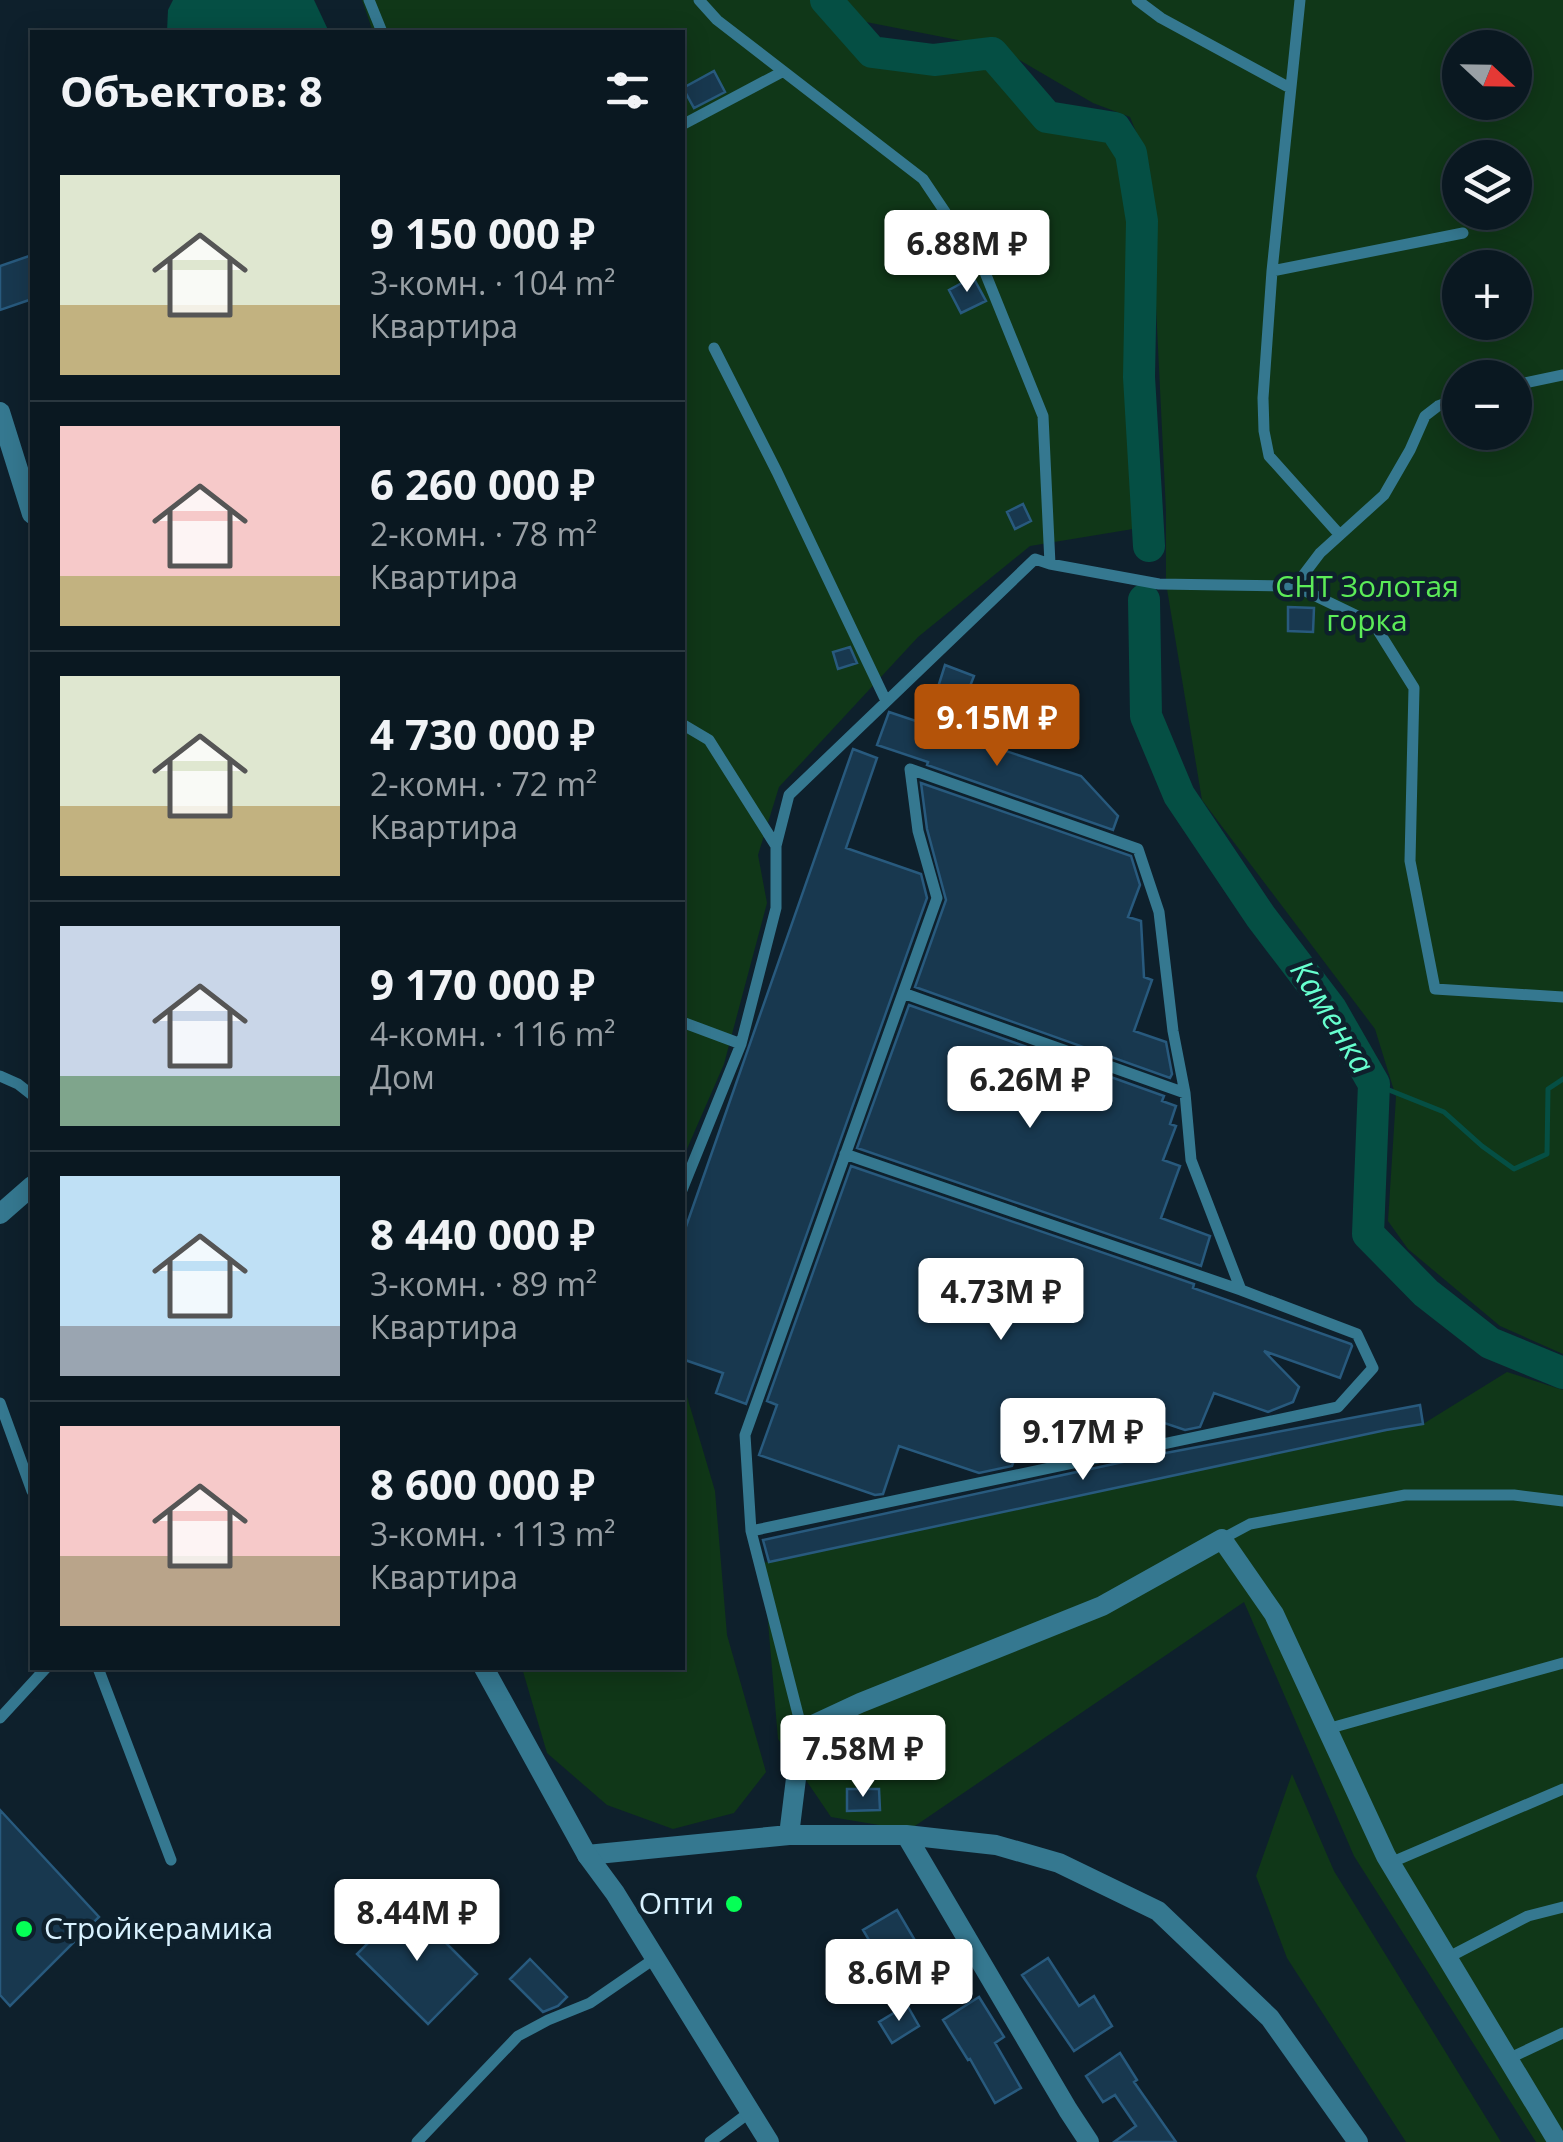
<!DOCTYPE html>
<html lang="ru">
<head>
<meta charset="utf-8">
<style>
	body { margin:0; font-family:"Open Sans",sans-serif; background:#13212a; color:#f1f3f6; height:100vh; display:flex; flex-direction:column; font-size:38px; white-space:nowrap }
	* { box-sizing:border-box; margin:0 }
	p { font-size:32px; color:#99a0a5 }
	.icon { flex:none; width:55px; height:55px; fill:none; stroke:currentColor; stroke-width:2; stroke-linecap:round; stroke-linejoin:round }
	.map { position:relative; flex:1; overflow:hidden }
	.sheet { position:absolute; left:30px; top:30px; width:655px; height:1640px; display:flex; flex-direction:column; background:#0a1821; border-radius:0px; box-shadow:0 5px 25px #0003,0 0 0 2px #2a373f }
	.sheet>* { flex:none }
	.needle { width:65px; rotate:112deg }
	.buttons { position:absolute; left:1442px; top:30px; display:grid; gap:20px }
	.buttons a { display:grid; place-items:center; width:90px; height:90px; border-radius:50%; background:#0a1821; box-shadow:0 5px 25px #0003,0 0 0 2px #2a373f; font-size:50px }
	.price { position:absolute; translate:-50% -85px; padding:0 22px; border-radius:10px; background:#fff; color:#222; font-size:32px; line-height:65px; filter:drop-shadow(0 2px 5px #0008) }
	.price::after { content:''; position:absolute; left:50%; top:60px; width:30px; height:22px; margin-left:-15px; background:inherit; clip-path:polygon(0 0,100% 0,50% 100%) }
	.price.on { background:#b45309; color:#fff }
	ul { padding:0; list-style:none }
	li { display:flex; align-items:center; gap:30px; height:250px; padding:0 30px }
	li+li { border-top:2px solid #2a373f }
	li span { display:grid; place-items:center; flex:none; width:280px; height:200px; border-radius:0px; color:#555 }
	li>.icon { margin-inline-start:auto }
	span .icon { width:120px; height:120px; fill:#fffc; stroke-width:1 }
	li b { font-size:42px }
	h2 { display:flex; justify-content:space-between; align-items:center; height:120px; padding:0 30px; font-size:42px }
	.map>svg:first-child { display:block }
	.green { fill:#103718; fill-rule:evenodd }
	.water { fill:#054f44 }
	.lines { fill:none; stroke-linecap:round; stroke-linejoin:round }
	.stream { stroke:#054f44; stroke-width:5 }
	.river { stroke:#054f44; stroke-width:32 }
	.building { fill:#18384f; stroke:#285a7e; stroke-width:2.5 }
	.service { stroke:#357890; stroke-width:11 }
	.minor { stroke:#357890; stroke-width:20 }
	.tertiary { stroke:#357890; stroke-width:20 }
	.poi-dot { fill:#05ff56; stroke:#0e202c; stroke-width:4 }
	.labels { text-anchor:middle; stroke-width:9; stroke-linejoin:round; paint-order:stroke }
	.park-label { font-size:30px; fill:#5cec58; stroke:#0e202c }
	.poi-label { font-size:30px; fill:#d9f2ff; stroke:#0e202c; text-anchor:end }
	.water-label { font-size:32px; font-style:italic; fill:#67ffcf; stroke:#0e202c }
</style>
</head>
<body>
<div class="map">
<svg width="1563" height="2142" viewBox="0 0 1563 2142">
	<rect width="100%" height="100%" fill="#0e202c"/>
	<path class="green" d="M362,0H815L866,57L936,71L990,62L1048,128L1111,135L1125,160L1133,227L1129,376L1133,529L1030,546L918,637L779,787L758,855L767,903L724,1064L683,1158L682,32H373Z
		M846,0H1563V1354L1500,1326L1408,1249L1388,1221L1396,1097L1375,1029L1202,800L1166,583V511L1149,164L1130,117L1093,103L999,48L866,22ZM1460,48H1515V102H1460ZM1460,158H1515V212H1460ZM1460,268H1515V322H1460ZM1460,378H1515V432H1460Z
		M1507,1372L1563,1390V2142H1536L1354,1856L1244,1602L909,1830L831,1817L778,1739L763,1563L1386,1430L1423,1424Z
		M683,1383L715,1491L727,1635L766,1772L734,1813L673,1829L607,1805L547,1753L522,1668H682Z
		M1292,1774L1334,1871L1501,2142H1406L1287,1958L1256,1876Z"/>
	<path class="water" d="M173,0H314L329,32H167L168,10Z"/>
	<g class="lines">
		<path class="stream" d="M1374,1084L1444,1112L1482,1146L1514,1169L1547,1154L1548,1089L1563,1079"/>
		<path class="river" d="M826,0L872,52L934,60L992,53L1047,117L1115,128L1131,153L1142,221L1139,377L1149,546
			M1144,600L1146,716L1179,795L1261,917L1331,1009L1374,1084L1368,1234L1426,1293L1490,1343L1563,1373"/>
	</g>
	<path class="building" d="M714,71L725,92L694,108L683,88Z
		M32,255V299L0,310V266Z
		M973,277L986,301L961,313L949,290Z
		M1023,504L1031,521L1015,529L1007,512Z
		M1288,607L1314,608L1313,632L1288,631Z
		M850,647L857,663L838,669L833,652Z
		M945,665L974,676L967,694L939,684Z
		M889,712L1081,776L1118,816L1113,830L927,765L928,762L877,745Z
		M853,749L877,758L846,848L921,874L927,898L746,1404L716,1393L723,1373L682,1359V1238Z
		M921,783L1131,856L1140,885L1128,917L1141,921L1144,977L1152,980L1134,1031L1166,1042L1172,1074L1170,1078L915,987L946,900L927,829Z
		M909,1005L1164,1096L1162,1101L1176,1106L1170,1124L1176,1126L1163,1160L1180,1166L1161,1218L1210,1236L1201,1266L857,1148Z
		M851,1166L1194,1284L1193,1288L1351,1344L1352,1346L1340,1378L1264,1351L1299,1387L1293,1402L1268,1412L1214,1393L1200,1427L1185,1430L1126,1410L1115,1445L1081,1452L1024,1432L1012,1466L979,1473L899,1446L883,1494L875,1495L759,1455L777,1405L767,1401Z
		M1420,1405L1423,1424L1386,1430L769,1562L763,1540L1155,1455Z
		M847,1789H879L880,1810L847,1811Z
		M0,1810L99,1917L10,2006L0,1995Z
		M407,1904L477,1974L428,2024L357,1954Z
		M897,1910L923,1954L889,1974L863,1930Z
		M1048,1958L1079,2006L1094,1996L1112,2026L1074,2051L1022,1975Z
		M530,1959L567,1997L558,2006L543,2012L510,1979Z
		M979,1997L1004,2037L995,2043L1021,2088L995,2103L970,2059L968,2060L943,2020Z
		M907,2005L919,2026L892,2043L879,2022Z
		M1120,2053L1137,2080L1134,2082L1176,2142H1114L1136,2126L1115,2095L1103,2102L1086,2076Z"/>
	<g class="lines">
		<path class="service" d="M369,0L382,32
			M699,0L717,20L923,179L984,270L1043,416L1050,564
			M1137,0L1161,18L1290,88
			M1300,0L1272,271L1263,398L1264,431L1269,456L1339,534
			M682,125L782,72
			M1272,271L1463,233
			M714,348L777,472L886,701
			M1515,385L1563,375
			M1295,586L1320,553L1384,495L1410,450L1425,416L1438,406L1460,398
			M682,724L709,740L776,846
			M910,769L1138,849L1159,912L1173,1031L1185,1093L1191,1160L1241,1290L1357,1334L1373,1368L1338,1407L751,1531L745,1435L937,898L918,831Z
			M903,993L1185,1093
			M682,1022L741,1044
			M0,1076L18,1084L32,1095
			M845,1154L1241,1290
			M682,1190L741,1044L776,908V846L789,795L1035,559L1050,564L1159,584L1295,586L1374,624L1414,688L1410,861L1435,989L1563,997
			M0,1403L32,1491
			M751,1531L802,1730
			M1222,1539L1250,1524L1405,1495H1514L1563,1501
			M98,1668L171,1860
			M0,1718L46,1668
			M1327,1729L1563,1663
			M1390,1863L1563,1789
			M1447,1958L1528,1916L1563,1907
			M1508,2059L1563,2033
			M417,2142L518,2036L548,2020L590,2003L654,1959
			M710,2142L750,2112"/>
		<path class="minor" d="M0,1214L32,1186
			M789,1835L802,1730L860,1703L1102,1606L1222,1539L1274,1614L1386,1856L1558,2142
			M906,1835L1068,2110L1089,2142
			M587,1855L789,1835H906L996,1845L1059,1863L1158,1911L1270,2018L1358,2142"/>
		<path class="tertiary" d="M0,412L32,514
			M484,1668L587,1855L615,1893L769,2142"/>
	</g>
	<g class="poi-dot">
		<circle cx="734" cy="1904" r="10"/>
		<circle cx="24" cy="1929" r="10"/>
	</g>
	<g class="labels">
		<g class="park-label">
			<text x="1367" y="597">СНТ Золотая<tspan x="1367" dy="34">горка</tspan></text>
		</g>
		<g class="poi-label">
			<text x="714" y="1914">Опти</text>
			<text x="44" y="1939" text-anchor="start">Стройкерамика</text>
		</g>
		<g class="water-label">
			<text transform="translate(1332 1017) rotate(58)" y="11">Каменка</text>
		</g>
	</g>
</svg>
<div class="buttons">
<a><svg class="needle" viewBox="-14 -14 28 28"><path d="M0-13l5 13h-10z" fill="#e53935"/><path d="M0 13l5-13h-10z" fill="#99a0a5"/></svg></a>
<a><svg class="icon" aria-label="layers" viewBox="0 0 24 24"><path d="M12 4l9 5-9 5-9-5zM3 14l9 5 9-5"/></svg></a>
<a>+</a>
<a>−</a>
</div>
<b class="price" style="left:967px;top:295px">6.88M ₽</b>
<b class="price on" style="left:997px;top:769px">9.15M ₽</b>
<b class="price" style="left:1030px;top:1131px">6.26M ₽</b>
<b class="price" style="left:1001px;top:1343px">4.73M ₽</b>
<b class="price" style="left:1083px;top:1483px">9.17M ₽</b>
<b class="price" style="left:863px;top:1800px">7.58M ₽</b>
<b class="price" style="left:417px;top:1964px">8.44M ₽</b>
<b class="price" style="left:899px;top:2024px">8.6M ₽</b>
<section class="sheet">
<h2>Объектов: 8<svg class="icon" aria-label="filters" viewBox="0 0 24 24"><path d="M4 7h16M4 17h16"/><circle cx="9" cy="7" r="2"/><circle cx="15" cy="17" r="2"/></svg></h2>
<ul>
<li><span style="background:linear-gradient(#dfe7d0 65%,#c2b280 0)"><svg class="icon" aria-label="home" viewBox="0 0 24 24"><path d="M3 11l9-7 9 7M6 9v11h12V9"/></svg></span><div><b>9 150 000 ₽</b><p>3-комн. · 104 m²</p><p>Квартира</p></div></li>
<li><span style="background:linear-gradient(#f6c9c9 75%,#c2b280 0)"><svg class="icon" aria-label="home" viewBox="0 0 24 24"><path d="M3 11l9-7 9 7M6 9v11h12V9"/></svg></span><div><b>6 260 000 ₽</b><p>2-комн. · 78 m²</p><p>Квартира</p></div></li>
<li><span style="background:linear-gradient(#dfe7d0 65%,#c2b280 0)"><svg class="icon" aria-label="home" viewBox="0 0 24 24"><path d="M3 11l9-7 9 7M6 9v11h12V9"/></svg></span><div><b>4 730 000 ₽</b><p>2-комн. · 72 m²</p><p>Квартира</p></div></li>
<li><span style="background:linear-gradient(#c9d6e8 75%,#7fa58c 0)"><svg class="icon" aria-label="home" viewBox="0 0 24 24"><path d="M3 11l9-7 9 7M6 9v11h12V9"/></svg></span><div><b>9 170 000 ₽</b><p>4-комн. · 116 m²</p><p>Дом</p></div></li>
<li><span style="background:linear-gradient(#bfe0f5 75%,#9aa5b1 0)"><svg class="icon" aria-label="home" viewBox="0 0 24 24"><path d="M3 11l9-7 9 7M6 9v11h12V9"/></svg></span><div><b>8 440 000 ₽</b><p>3-комн. · 89 m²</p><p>Квартира</p></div></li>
<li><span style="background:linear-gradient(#f6c9c9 65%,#b9a48a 0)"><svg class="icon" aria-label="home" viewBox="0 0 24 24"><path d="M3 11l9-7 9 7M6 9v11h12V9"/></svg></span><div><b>8 600 000 ₽</b><p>3-комн. · 113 m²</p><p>Квартира</p></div></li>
</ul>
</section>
</div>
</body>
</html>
